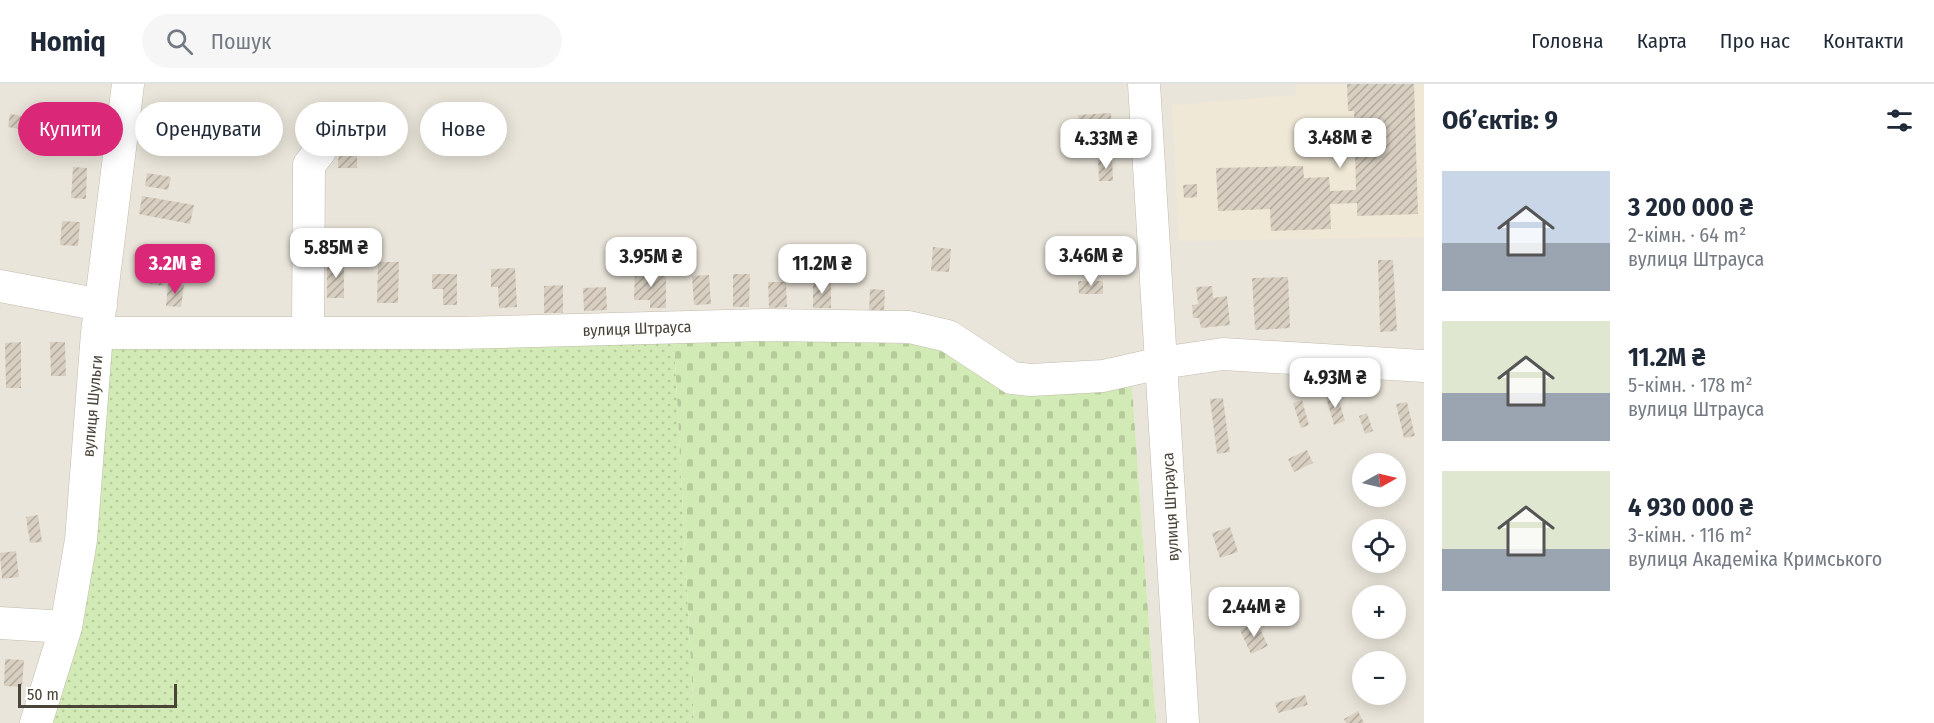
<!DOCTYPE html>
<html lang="uk">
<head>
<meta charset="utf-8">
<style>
	body { margin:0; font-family:"Fira Sans Condensed",sans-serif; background:#f6f6f7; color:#1f2937; height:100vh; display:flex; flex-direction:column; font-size:22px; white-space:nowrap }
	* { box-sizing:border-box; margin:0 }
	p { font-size:20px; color:#747a83 }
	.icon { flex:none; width:33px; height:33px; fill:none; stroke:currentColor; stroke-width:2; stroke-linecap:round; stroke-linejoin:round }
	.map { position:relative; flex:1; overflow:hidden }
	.drawer { display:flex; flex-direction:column; background:#fff; width:510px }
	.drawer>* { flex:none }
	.guide { position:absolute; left:18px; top:18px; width:570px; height:54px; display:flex; gap:12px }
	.needle { width:39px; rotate:82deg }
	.tools { position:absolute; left:1352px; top:369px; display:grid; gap:12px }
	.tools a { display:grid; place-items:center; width:54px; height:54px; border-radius:50%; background:#fff; box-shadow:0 3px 15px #0003; font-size:30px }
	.scale { position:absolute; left:18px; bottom:15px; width:159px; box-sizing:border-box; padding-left:6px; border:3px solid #4b4439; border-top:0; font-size:16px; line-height:21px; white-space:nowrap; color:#4b4439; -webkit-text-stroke:4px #fff; paint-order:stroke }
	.price { position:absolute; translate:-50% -51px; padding:0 14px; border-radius:12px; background:#fff; color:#222; font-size:20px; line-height:39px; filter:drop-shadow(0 2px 3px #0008) }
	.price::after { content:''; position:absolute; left:50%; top:36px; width:18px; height:14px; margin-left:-9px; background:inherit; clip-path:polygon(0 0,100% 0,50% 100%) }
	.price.current { background:#db2777; color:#fff }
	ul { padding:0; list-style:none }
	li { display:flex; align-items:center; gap:18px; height:150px; padding:0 18px }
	li span { display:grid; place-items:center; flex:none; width:168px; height:120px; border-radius:0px; color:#555 }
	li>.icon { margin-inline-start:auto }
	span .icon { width:72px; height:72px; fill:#fffc; stroke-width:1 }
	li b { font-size:26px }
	h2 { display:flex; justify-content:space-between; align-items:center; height:72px; padding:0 18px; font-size:26px }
	.tag { padding:0 21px; border-radius:27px; background:#fff; box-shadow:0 3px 15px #0003; font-size:21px; line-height:54px }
	.tag.current { background:#db2777; color:#fff }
	header { display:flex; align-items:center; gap:36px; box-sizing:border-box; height:84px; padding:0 30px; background:#fff; border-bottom:2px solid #e0e1e3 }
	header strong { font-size:28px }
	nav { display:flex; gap:33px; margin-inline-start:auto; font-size:21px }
	.search { width:420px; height:54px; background:#f6f6f7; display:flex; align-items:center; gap:15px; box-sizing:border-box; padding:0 21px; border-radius:33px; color:#747a83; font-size:22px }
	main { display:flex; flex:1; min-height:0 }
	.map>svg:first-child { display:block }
	.residential { fill:#eae5da; fill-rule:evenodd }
	.education { fill:#efe8d6 }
	.green { fill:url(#green-dots) }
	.cemetery { fill:url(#cemetery-stones) }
	.building { fill:url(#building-hatch) }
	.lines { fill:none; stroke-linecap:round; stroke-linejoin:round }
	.minor-casing { stroke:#c2bbae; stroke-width:33 }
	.minor { stroke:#fff; stroke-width:32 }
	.labels { text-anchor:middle; stroke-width:5; stroke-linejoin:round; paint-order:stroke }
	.street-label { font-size:16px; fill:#4b4439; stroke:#fff }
</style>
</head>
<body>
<header>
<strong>Homiq</strong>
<div class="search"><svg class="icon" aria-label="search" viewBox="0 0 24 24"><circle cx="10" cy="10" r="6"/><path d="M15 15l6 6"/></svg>Пошук</div>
<nav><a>Головна</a><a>Карта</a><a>Про нас</a><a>Контакти</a></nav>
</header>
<main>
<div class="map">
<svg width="1424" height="639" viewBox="0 0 1424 639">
	<defs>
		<pattern id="green-dots" width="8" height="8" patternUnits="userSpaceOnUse" patternTransform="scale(1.5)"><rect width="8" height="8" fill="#d2eab5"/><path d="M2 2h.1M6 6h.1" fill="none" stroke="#b6ca9c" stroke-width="1.8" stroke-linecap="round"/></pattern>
		<pattern id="cemetery-stones" width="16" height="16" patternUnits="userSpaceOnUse" patternTransform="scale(1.5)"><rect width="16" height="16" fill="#d2eab5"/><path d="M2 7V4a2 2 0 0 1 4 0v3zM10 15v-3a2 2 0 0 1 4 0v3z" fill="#b6ca9c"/></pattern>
		<pattern id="building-hatch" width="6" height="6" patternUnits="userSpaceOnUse" patternTransform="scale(1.5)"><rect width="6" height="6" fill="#d8cfc1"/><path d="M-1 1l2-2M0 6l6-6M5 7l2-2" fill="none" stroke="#b1aa9e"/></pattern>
	</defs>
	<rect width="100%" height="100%" fill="#f6f3ec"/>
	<path class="residential" d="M0,0H1424V639H1156L1132,303L1018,309L674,256L43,639H0ZM1362,380H1395V412H1362ZM1362,446H1395V478H1362ZM1362,512H1395V544H1362ZM1362,578H1395V610H1362Z"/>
	<path class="education" d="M1296,0H1424V153L1179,157L1172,21L1296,11Z"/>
	<path class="green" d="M674,256L694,639H43L106,259Z"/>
	<path class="cemetery" d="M767,254L933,261L1018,309L1132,303L1156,639H694L674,256Z"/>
	<path class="building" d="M1347,0H1414L1418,130L1357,132V119L1330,120L1331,145L1271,147L1270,125L1218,127L1216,84L1303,82L1304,94L1329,93L1330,107L1356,106L1354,27H1348Z
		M1111,29L1112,56L1079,58L1078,31Z
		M10,30L33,34L31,47L8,43Z
		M80,38L95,39L93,63L78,62Z
		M339,55L357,56V84H338Z
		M1112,75L1113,97H1099L1098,76Z
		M73,83L87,84L86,115L71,114Z
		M147,89L171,93L168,106L145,102Z
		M1197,100V113L1184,114L1183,101Z
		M142,112L194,121L190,140L139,130Z
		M62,137L80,138L78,162L60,161Z
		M1051,162H1069V187L1052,188Z
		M933,163L951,165L949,188L931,187Z
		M327,176H344V214H327Z
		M1378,176H1393L1397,247L1380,248Z
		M378,178H399L398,219H377Z
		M515,184L517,223L499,224L498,203H491V185Z
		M141,185L165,188L163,202L140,198Z
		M635,187H666V224H650V216H634Z
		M432,190H457V221H443V205H432Z
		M733,190H750L749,223H733Z
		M709,191L711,220L694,221L692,192Z
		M1288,193L1290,244L1255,246L1252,194Z
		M1078,197H1103V210H1079Z
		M768,198H786L787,223L769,224Z
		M813,199H831V224H813Z
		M168,200L184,201L181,223L166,222Z
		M563,201V229H544V202Z
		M1212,202L1213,214L1227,212L1230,241L1201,244L1199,234H1193L1192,221L1198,220L1196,203Z
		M606,203L607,226L584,227L583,204Z
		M870,205L885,206L884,228L869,227Z
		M21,258V304H6L5,259Z
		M50,258H65L66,292H51Z
		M1337,310L1345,337L1334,341L1326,313Z
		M1223,314L1230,368L1217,370L1210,315Z
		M1302,316L1309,341L1301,344L1293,319Z
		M1407,318L1415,352L1404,354L1396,320Z
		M1367,329L1373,347L1365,350L1359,332Z
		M1307,366L1313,379L1294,388L1288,375Z
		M38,431L42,458L30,459L26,433Z
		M1230,443L1238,468L1220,474L1212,449Z
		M16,467L19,493L2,495L0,469Z
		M1257,538L1268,562L1251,570L1240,546Z
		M5,575L24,576L22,603L4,602Z
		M1305,611L1308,621L1278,629L1275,619Z
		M1358,627L1364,639H1346L1344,635Z"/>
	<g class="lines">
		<g class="minor-casing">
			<path id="minor" d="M1144,0L1183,639
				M0,202L101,221
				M97,249H457L767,241L909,243L948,252L1012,294L1031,296L1103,292L1161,279L1223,270L1424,282
				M308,249L309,81L320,67
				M0,539L66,543
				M36,639L66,543L81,456L97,249L128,0"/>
		</g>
		<use href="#minor" class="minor"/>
	</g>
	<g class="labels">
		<g class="street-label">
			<text transform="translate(637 244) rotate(-2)" y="6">вулиця Штрауса</text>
			<text transform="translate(92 322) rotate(-85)" y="6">вулиця Шульги</text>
			<text transform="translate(1170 423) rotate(-93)" y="6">вулиця Штрауса</text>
		</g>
	</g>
</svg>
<div class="tools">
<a><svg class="needle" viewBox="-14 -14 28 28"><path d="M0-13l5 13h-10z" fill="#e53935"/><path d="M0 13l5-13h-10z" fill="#747a83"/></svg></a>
<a><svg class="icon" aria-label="locate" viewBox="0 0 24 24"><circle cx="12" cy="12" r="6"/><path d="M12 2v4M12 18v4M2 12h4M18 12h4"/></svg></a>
<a>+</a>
<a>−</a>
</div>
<div class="scale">50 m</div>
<b class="price" style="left:1340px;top:85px">3.48M ₴</b>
<b class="price" style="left:1106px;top:86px">4.33M ₴</b>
<b class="price" style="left:336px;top:195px">5.85M ₴</b>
<b class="price" style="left:1091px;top:203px">3.46M ₴</b>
<b class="price" style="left:651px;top:204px">3.95M ₴</b>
<b class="price current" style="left:175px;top:211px">3.2M ₴</b>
<b class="price" style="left:822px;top:211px">11.2M ₴</b>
<b class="price" style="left:1335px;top:325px">4.93M ₴</b>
<b class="price" style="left:1254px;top:554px">2.44M ₴</b>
<div class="guide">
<a class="tag current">Купити</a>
<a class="tag">Орендувати</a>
<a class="tag">Фільтри</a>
<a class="tag">Нове</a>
</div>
</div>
<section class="drawer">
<h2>Об’єктів: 9<svg class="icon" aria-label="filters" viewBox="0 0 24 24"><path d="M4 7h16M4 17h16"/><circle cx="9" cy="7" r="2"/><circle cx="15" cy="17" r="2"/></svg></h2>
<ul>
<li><span style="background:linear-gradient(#c9d6e8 60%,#9aa5b1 0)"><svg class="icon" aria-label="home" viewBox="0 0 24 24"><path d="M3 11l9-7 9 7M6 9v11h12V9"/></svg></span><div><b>3 200 000 ₴</b><p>2-кімн. · 64 m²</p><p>вулиця Штрауса</p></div></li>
<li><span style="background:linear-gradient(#dfe7d0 60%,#9aa5b1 0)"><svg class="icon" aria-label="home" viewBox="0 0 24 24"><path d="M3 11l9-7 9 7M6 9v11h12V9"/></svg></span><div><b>11.2M ₴</b><p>5-кімн. · 178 m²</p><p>вулиця Штрауса</p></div></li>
<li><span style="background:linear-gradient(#dfe7d0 65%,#9aa5b1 0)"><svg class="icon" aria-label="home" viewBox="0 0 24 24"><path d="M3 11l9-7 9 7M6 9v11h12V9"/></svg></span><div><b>4 930 000 ₴</b><p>3-кімн. · 116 m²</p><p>вулиця Академіка Кримського</p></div></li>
</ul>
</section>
</main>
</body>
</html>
